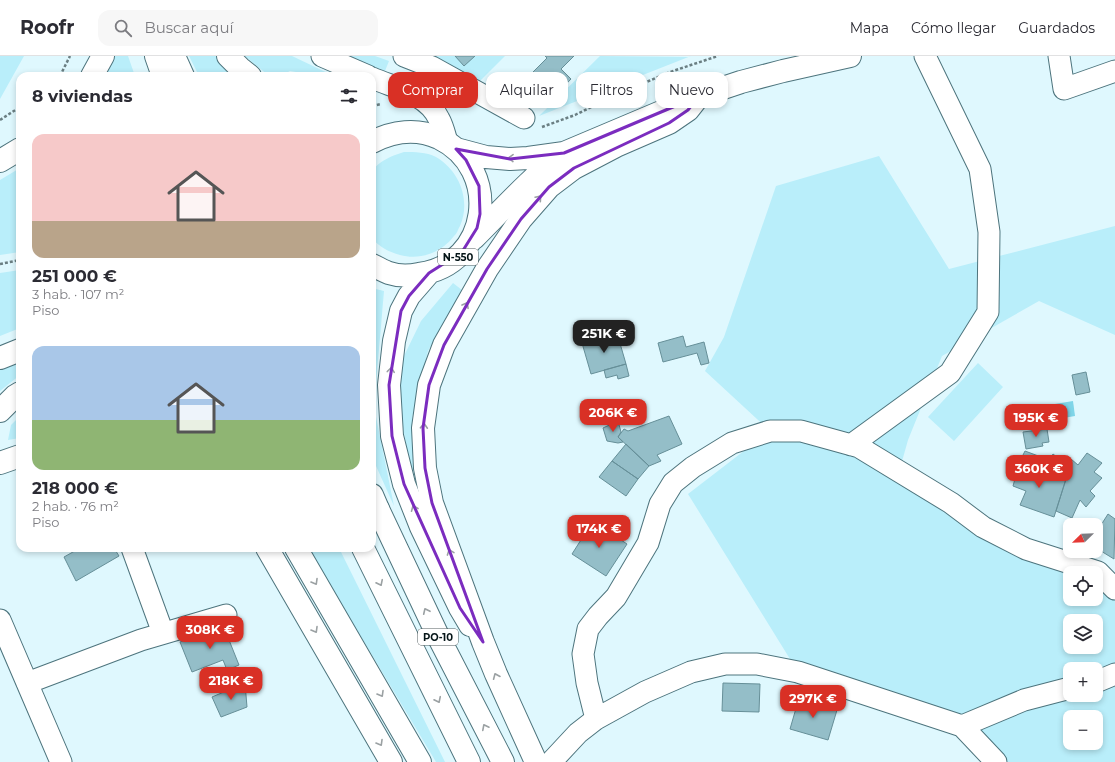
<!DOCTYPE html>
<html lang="es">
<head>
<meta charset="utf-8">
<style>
	body { margin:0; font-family:Montserrat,sans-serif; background:#f7f7f7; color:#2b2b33; height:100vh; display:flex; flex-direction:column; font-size:15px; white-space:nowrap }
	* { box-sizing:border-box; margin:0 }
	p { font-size:13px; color:#7c7c81 }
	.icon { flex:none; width:22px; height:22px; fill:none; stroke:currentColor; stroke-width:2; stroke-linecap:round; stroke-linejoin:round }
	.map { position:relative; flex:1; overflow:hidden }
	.panel { position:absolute; left:16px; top:16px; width:360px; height:480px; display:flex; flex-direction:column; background:#fff; border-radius:12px; box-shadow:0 2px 6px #0003 }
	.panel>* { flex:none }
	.guide { position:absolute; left:388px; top:16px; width:380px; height:36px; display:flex; gap:8px }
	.needle { width:26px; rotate:247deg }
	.controls { position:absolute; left:1063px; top:462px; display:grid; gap:8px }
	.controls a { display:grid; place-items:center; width:40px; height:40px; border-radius:8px; background:#fff; box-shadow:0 2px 6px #0003; font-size:20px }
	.price { position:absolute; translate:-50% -34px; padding:0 9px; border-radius:8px; background:#d93025; color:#fff; font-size:13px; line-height:26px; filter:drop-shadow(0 1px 2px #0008) }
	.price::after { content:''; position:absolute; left:50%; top:24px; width:12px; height:9px; margin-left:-6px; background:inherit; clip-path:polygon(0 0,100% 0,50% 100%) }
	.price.on { background:#222; color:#fff }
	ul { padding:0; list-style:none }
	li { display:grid; align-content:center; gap:8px; height:212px; padding:0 16px }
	li span { display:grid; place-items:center; height:124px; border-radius:12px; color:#555 }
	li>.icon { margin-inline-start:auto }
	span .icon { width:72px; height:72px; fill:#fffc; stroke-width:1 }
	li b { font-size:17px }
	h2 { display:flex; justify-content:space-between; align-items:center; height:48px; padding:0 16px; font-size:17px }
	.pill { padding:0 14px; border-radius:12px; background:#fff; box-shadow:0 2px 6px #0003; font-size:14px; line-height:36px }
	.pill.on { background:#d93025; color:#fff }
	header { display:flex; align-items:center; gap:24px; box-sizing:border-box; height:56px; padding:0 20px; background:#fff; border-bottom:1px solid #e1e1e2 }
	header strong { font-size:19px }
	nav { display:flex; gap:22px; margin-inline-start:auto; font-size:14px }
	.search { width:280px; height:36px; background:#f7f7f7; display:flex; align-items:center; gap:10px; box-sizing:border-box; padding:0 14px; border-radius:12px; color:#7c7c81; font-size:15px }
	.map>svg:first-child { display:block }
	.green { fill:#b9eefa; fill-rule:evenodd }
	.water { fill:#7fd5e8 }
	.building { fill:#94bec8; stroke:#668f98 }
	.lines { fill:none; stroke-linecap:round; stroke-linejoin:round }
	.minor-casing { stroke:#4d747d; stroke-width:23 }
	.tertiary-casing { stroke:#4d747d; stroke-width:24 }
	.primary-casing { stroke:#4d747d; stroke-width:24 }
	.trunk-casing { stroke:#4d747d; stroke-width:24 }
	.motorway-casing { stroke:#4d747d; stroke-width:24 }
	.path { stroke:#6b7f83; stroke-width:2.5; stroke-dasharray:3 2; stroke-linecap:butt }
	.minor { stroke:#fff; stroke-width:21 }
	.tertiary { stroke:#fff; stroke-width:22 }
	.primary { stroke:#fff; stroke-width:22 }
	.trunk { stroke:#fff; stroke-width:22 }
	.motorway { stroke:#fff; stroke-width:22 }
	.oneway { stroke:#9ba1a3 }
	.marked { fill:none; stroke:#7b2cbf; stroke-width:3; stroke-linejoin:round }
	.labels { text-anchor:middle; stroke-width:4; stroke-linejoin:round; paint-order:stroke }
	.shield { fill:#fff; stroke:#505b5d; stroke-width:1 }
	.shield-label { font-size:10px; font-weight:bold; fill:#051518 }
</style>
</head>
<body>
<header>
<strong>Roofr</strong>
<div class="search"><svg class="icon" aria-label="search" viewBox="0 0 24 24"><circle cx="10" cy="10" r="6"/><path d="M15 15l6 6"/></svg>Buscar aquí</div>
<nav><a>Mapa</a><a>Cómo llegar</a><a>Guardados</a></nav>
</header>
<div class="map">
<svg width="1115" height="706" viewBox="0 0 1115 706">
	<rect width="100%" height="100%" fill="#dff8fe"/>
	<path class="green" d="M0,0H24L0,43Z
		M112,0H128L135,20H104Z
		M189,0H218L236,20H199Z
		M245,0H292L334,20H311L308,18L290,15L280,20H269Z
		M344,0H375L389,5L385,15Z
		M431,0H505L477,28Z
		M600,0L689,1L691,0L539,60Z
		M404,96C415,96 426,96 436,101C460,115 471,145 460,170C458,173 457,178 454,180C448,188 441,193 432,197C422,201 411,202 400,199C389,196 379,191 372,182V115C380,104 392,100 404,96Z
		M879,100L949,213L1115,170V279L1039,245L942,300L908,384L899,416L951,447L983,471L1026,493L1098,516L1115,533V706H986L962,670L798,616L688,438L770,375L705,315L724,281L776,130ZM1070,517H1096V543H1070ZM1070,565H1096V591H1070ZM1070,613H1096V639H1070ZM1070,661H1096V687H1070Z
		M20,112V196L0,199V124Z
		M20,214V272L0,280V217Z
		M453,227L462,234L428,295L412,362L416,414L411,415L399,349L403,302L421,265Z
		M372,232L384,235L374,351L394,450L372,401Z
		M20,307V319L0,335V314Z
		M978,307L1003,331L954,385L928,361Z
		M20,360V382L8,384L11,369Z
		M308,492H339L445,706H436Z"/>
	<path class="water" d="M1073,345L1075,360L1040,366L1037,351Z"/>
	<path class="building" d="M455,0H475L464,10Z
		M545,0H574L561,13L571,23L549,46L526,23L547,2Z
		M617,277L626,308L591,318L582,287Z
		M683,280L686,291L704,286L709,307L701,309L697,297L663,306L658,287Z
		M626,308L629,320L618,323L617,319L606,322L604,314Z
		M1086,316L1090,336L1076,339L1072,319Z
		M669,360L682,388L657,399L661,405L649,410L618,381L624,373L628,375Z
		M618,365L621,376L618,381L623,386L618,387L607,385L603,372Z
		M1047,373L1049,386L1042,387L1043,390L1026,393L1023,376Z
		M626,388L649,410L638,423L612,405Z
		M1025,395L1049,404L1043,414L1020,405Z
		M1087,397L1102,407L1094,416L1102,422L1090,435L1095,440L1086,451L1080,444L1072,462L1056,455L1066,423L1043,414L1053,398L1066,408L1071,403L1078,409Z
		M612,405L638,423L626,440L599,421Z
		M1020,405L1066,423L1054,461L1020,449L1026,435L1013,430Z
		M1108,458L1115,463L1114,503L1096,492V477Z
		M593,465L627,488L606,520L572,498Z
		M80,492H114L119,500L76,525L64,501Z
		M223,569L239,609L227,614L223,604L192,616L180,586Z
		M245,627L247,651L221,661L212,641Z
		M723,627L760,628L759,656L722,655Z
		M799,642L837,654L828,684L790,673Z"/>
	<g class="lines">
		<g class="minor-casing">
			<path id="minor" d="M322,0L368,20
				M404,0L432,11L524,62
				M1059,0L1064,33L1115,15
				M372,22C395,32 427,37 439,63C443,70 445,79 447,86
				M851,389L950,317L988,256L989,176L980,113L925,0
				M132,492L163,577
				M0,564L61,706
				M1096,626L1115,618
				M27,627L141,584L226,559
				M596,663L587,627L583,598L588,573L598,560L616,541L648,487L660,448L673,427L693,411L732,387L770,375H801L859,391L951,447L983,471L1026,493L1098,516L1115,533
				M962,670L1024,644L1070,632
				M551,706L578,677L596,663L645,636L691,616L725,608H757L798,616L962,670L996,706"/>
		</g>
		<g class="tertiary-casing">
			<path id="tertiary" d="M267,492L391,706"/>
		</g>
		<g class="primary-casing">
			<path id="primary" d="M156,0L163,20
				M174,0L183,20
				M228,0L240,12L250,20
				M92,20L103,0
				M0,105L20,93
				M372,439L378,453"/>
		</g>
		<g class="trunk-casing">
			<path id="trunk" d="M372,86C393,75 417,72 439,82C503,113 490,209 419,218C409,220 398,220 389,217C383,215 377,211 372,209
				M456,93L486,101L510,103L528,102L564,97L699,40L741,26L783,15L850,0
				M474,182C503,153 531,122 563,97
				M429,217L409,240L401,255L394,285L389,329L392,380L404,428L421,471L460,552L470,569
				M0,302L20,294
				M0,355L15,340L20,337"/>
		</g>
		<g class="motorway-casing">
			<path id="motorway" d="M0,407L20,400
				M378,453L438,580L503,706
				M296,492L420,706
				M363,492L469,706
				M536,706L496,618L483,586L432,447L425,412L423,372L429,329L444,289L487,213L521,163L549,131L574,112L616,90L669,67L688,54L699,40"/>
		</g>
		<path class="path" d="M60,20L70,0
			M372,50L381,48
			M0,64L20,51
			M542,71L575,59L618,38L670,16L718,0
			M0,208L20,204"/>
		<use href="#minor" class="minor"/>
		<use href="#tertiary" class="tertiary"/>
		<use href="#primary" class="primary"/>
		<use href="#trunk" class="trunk"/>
		<use href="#motorway" class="motorway"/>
	</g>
	<defs><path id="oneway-chevron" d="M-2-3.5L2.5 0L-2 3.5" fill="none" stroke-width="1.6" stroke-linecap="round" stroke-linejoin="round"/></defs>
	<g class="oneway">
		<use href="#oneway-chevron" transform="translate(511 102) rotate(-179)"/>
		<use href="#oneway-chevron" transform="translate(539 142) rotate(-49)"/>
		<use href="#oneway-chevron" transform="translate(466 249) rotate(-61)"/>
		<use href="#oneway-chevron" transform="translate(391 314) rotate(-83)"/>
		<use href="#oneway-chevron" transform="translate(424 370) rotate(-87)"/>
		<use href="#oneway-chevron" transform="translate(414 452) rotate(-112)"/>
		<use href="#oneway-chevron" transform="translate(450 496) rotate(-110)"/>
		<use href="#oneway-chevron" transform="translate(315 526) rotate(60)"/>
		<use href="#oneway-chevron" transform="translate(380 527) rotate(64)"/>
		<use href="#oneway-chevron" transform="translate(426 555) rotate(-115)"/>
		<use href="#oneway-chevron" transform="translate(315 574) rotate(60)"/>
		<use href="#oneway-chevron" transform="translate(496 620) rotate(-113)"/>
		<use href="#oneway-chevron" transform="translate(381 638) rotate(60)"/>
		<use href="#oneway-chevron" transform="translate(438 644) rotate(64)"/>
		<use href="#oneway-chevron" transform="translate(485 671) rotate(-117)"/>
		<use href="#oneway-chevron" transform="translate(380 687) rotate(60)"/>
	</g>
	<path class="marked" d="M699,40L688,54L669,67L574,112L549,131L521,163L487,213L444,289L429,329L423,372L425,412L432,447L483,586L460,552L404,428L392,380L389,329L401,255L409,240L429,217L462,196L477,172L480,158L479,130L466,104L456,93L510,103L564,97Z"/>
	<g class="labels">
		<g class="shield">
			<rect x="438" y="193" width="40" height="16" rx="3"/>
			<rect x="418" y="573" width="40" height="16" rx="3"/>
		</g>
		<g class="shield-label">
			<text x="458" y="205">N-550</text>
			<text x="438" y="585">PO-10</text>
		</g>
	</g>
</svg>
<div class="controls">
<a><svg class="needle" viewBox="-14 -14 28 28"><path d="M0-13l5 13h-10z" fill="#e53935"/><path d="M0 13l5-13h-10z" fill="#7c7c81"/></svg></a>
<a><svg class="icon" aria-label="locate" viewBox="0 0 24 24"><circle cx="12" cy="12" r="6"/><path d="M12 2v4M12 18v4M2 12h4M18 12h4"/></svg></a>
<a><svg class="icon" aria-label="layers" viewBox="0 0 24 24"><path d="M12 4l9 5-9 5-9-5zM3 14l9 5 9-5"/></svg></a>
<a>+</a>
<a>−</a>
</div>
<b class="price on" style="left:604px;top:298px">251K €</b>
<b class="price" style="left:613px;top:377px">206K €</b>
<b class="price" style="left:1036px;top:382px">195K €</b>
<b class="price" style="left:1039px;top:433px">360K €</b>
<b class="price" style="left:599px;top:493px">174K €</b>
<b class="price" style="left:210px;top:594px">308K €</b>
<b class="price" style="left:231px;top:645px">218K €</b>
<b class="price" style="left:813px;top:663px">297K €</b>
<div class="guide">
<a class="pill on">Comprar</a>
<a class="pill">Alquilar</a>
<a class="pill">Filtros</a>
<a class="pill">Nuevo</a>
</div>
<section class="panel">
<h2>8 viviendas<svg class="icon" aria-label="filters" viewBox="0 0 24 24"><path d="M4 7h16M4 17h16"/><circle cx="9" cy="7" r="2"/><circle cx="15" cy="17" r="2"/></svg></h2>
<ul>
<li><span style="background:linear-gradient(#f6c9c9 70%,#b9a48a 0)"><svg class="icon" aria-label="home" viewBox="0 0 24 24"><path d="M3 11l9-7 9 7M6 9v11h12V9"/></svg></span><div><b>251 000 €</b><p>3 hab. · 107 m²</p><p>Piso</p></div></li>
<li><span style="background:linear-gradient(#a9c7e8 60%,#8fb573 0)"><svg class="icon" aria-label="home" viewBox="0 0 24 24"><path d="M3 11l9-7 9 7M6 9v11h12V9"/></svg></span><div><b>218 000 €</b><p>2 hab. · 76 m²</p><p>Piso</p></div></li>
</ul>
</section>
</div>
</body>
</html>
